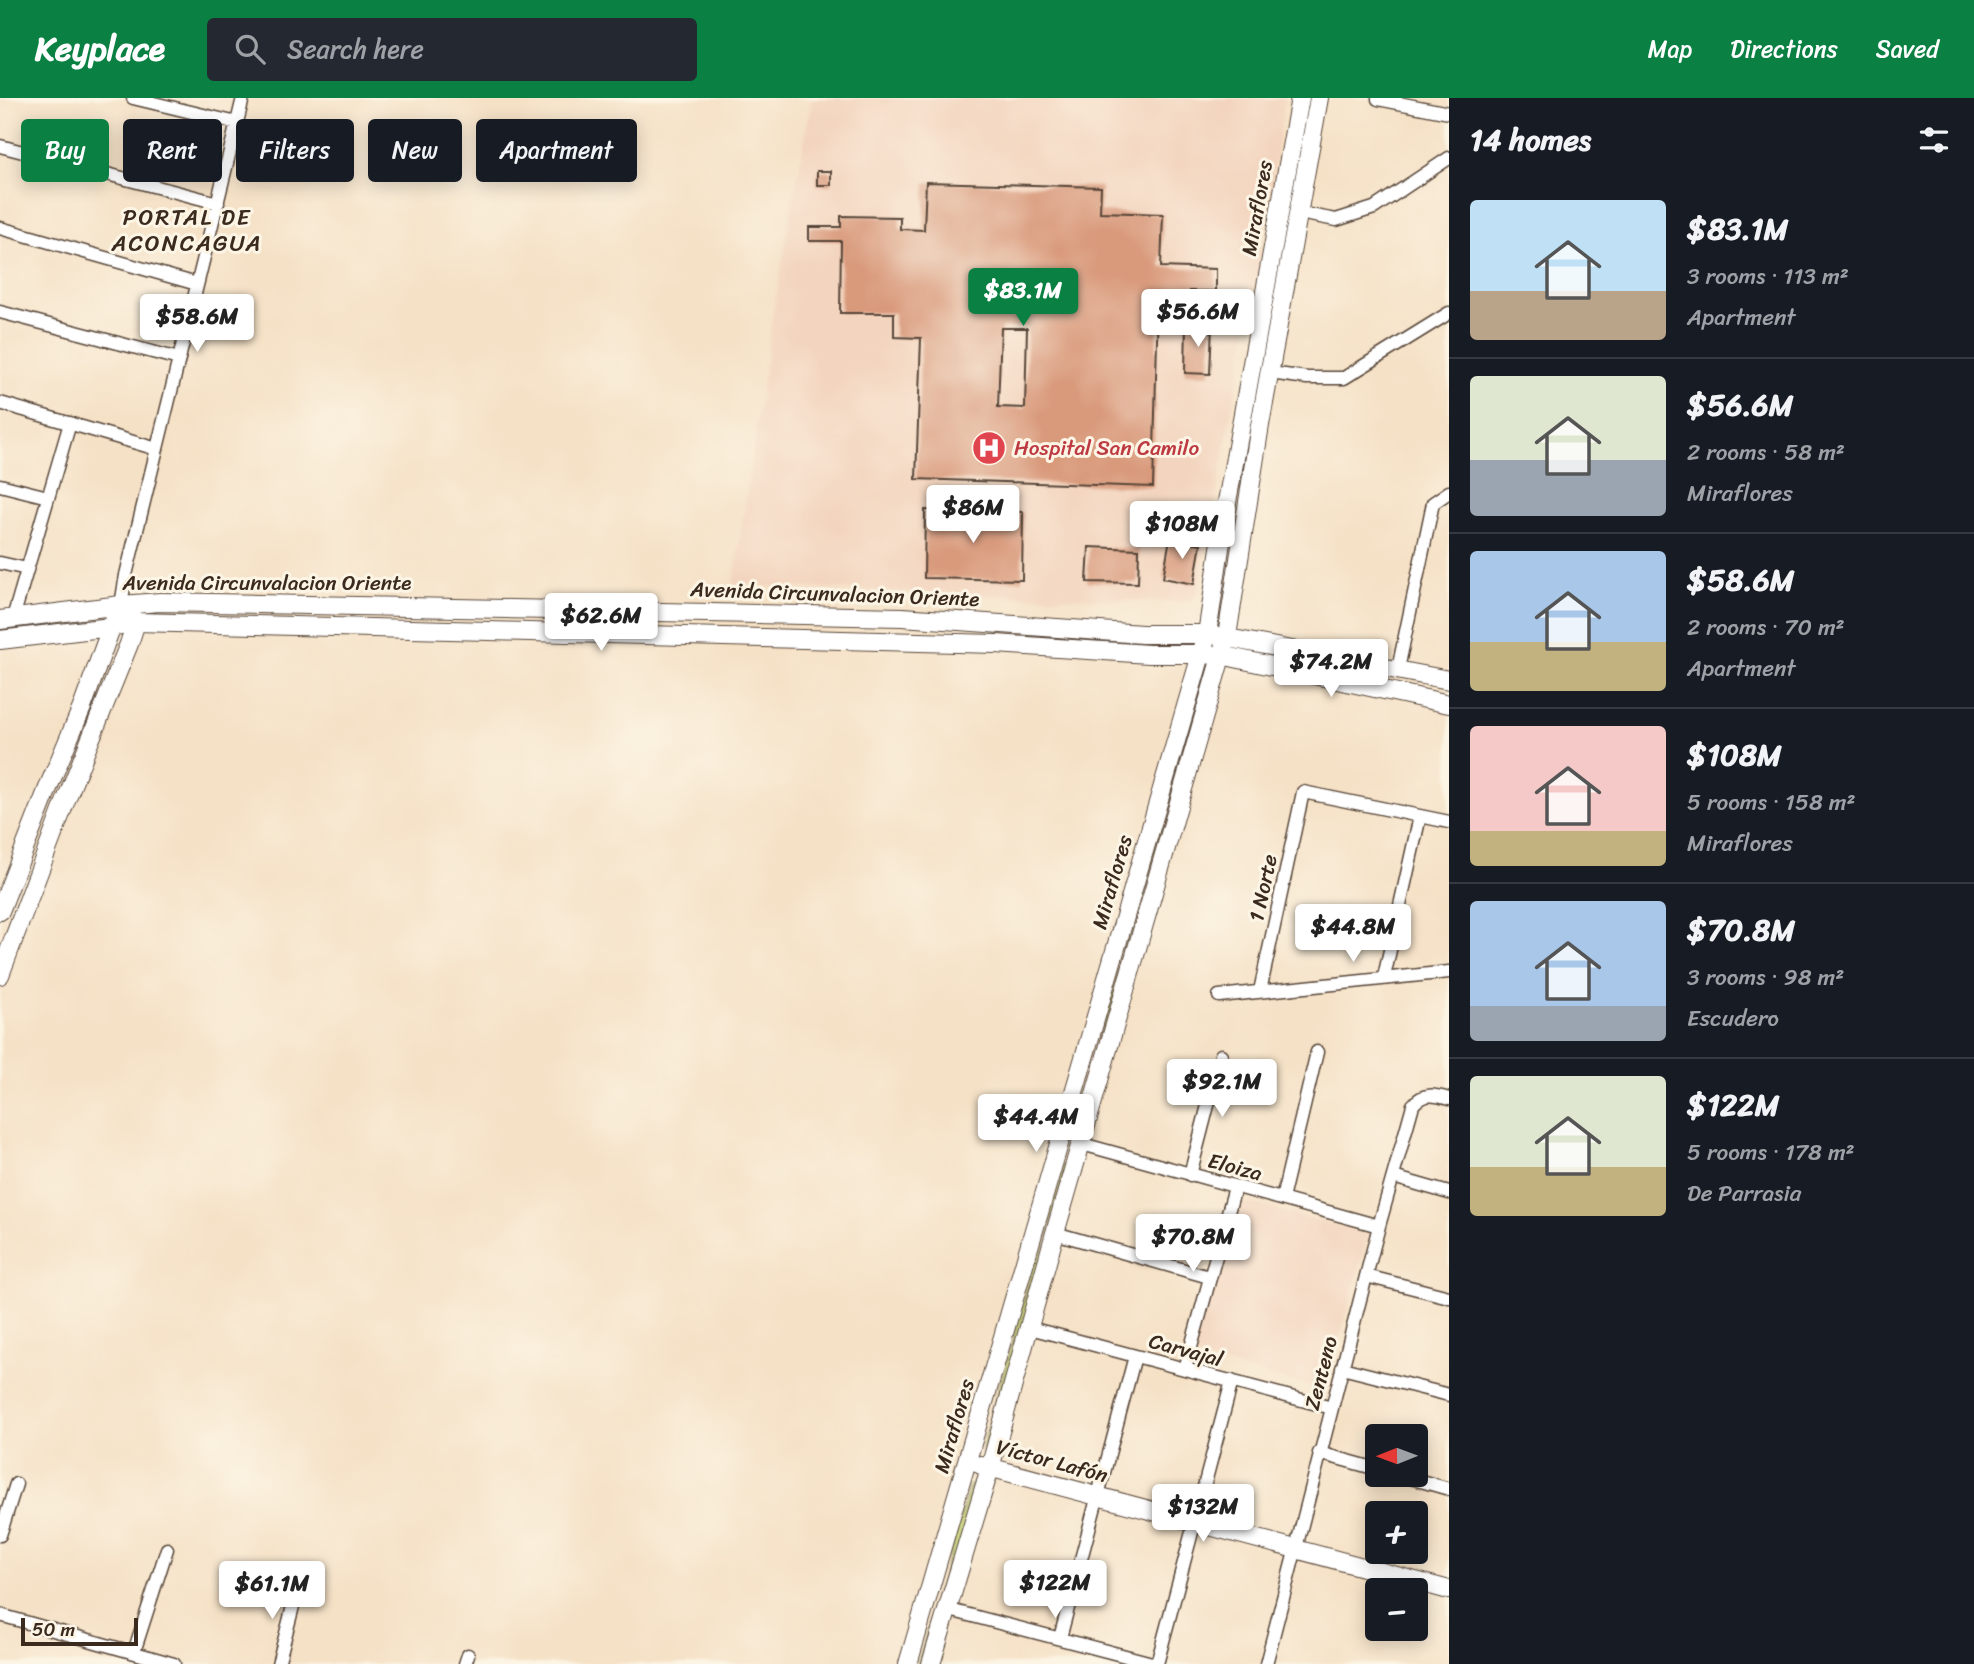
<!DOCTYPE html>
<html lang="en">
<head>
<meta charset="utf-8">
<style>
	body { margin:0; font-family:Sriracha,sans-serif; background:#242831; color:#f1f3f6; height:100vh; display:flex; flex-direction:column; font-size:26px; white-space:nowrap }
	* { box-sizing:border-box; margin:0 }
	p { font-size:23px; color:#9ea1a6 }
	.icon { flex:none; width:38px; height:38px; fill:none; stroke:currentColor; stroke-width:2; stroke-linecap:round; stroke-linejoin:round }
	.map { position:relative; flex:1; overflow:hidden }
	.side { display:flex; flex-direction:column; background:#171b24; width:525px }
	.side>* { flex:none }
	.banner { position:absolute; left:21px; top:21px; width:665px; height:63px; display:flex; gap:14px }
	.needle { width:46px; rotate:269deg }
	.tools { position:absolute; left:1365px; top:1326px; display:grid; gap:14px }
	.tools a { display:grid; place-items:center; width:63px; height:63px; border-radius:7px; background:#171b24; box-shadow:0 4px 18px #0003; font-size:35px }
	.scale { position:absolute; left:21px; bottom:18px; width:117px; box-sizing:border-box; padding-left:7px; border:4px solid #3b2a1e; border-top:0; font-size:19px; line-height:24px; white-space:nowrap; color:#3b2a1e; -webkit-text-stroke:5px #fcf5e5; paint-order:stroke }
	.price { position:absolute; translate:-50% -60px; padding:0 16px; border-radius:7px; background:#fff; color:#222; font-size:23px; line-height:46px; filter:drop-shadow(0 2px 4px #0008) }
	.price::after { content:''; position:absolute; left:50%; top:42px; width:21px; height:16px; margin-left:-10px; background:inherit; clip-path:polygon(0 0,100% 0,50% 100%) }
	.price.current { background:#0b8043; color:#fff }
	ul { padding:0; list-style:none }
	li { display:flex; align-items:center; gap:21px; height:175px; padding:0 21px }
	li+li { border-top:2px solid #363941 }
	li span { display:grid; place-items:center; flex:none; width:196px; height:140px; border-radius:7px; color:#555 }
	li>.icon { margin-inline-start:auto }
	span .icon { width:84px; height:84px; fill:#fffc; stroke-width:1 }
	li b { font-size:30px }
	h2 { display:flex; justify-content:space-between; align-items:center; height:84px; padding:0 21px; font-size:30px }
	.tag { padding:0 24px; border-radius:7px; background:#171b24; box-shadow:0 4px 18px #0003; font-size:24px; line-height:63px }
	.tag.current { background:#0b8043; color:#fff }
	header { display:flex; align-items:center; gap:42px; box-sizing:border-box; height:98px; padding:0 35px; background:#0b8043; color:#fff }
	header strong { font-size:33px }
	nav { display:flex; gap:38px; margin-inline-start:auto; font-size:24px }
	.search { width:490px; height:63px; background:#242831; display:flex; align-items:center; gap:18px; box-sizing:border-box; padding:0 24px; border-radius:7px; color:#9ea1a6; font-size:26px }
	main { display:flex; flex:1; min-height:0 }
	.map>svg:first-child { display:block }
	.built { fill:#f3d4be }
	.green { fill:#c5d476; stroke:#807f4a; stroke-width:2 }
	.building { fill:#d99a7c; fill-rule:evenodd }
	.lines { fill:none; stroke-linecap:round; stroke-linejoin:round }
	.street-casing { stroke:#574537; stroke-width:15 }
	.secondary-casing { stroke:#574537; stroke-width:20 }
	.street { stroke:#fff; stroke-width:12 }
	.secondary { stroke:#fff; stroke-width:18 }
	.labels { text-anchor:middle; stroke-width:6; stroke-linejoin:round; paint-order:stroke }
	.street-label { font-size:21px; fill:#3b2a1e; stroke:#fcf5e5 }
	.health-label { font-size:21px; fill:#be3a42; stroke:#fcf5e5; text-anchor:start }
	.neighbourhood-label { font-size:23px; letter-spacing:2px; fill:#3b2a1e; stroke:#fcf5e5 }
</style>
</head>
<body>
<header>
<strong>Keyplace</strong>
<div class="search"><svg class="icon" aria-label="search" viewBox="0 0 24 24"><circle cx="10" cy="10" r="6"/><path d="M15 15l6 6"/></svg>Search here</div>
<nav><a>Map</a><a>Directions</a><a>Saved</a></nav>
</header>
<main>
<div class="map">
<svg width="1449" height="1566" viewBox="0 0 1449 1566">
	<rect width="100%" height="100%" fill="#fcf5e5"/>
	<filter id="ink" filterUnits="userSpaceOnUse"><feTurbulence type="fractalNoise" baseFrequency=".0143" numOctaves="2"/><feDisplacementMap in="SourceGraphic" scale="14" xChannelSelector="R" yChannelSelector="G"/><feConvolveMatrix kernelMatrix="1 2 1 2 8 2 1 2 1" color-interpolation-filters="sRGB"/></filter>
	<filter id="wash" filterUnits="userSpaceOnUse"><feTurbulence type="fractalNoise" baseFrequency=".00686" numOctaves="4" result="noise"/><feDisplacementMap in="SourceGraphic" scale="28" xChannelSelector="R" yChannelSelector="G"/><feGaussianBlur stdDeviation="1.57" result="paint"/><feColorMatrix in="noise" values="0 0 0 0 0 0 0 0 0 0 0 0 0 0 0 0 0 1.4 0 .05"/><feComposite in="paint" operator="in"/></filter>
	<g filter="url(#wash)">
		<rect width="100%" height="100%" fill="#f5e1c6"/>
		<path class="built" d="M812,0H1285L1258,172L1199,490L1193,502L1177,504L733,487L773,214Z
			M1236,1101L1369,1136L1325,1292L1191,1258Z"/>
		<path class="green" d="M1205,561L1209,565L1202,592L1079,1030H1074Z
			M1067,1066L989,1352L984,1354L983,1348L1061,1068Z
			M975,1385L977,1390L925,1566H918L969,1389Z"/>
		<g id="blocks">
			<path class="building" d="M817,73H831V87H817Z
				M926,84L1101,89L1100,114L1163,116L1161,169L1216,171V193H1190L1189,206L1158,205L1153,389L916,381L921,240L894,239V215H840L841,143H809V129H841V118L900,119V131L924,132ZM1001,230H1027L1025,310L998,309Z
				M1186,226L1212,227L1210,276L1185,275Z
				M925,412L1023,414L1022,482L924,480Z
				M1170,440L1201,446L1194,486L1163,480Z
				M1089,449L1139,451L1138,485L1087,484Z"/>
		</g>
	</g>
	<g filter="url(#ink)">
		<use href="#blocks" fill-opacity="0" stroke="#574537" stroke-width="2"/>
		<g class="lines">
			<g class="street-casing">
				<path id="street" d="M133,0L237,25
					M1378,1L1449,15
					M0,48L218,105
					M1299,115L1336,122L1374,110L1449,60
					M0,130L197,186
					M0,214L179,261
					M1270,275L1307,280H1344L1449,215
					M0,305L157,351
					M0,387L48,399
					M0,465L27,471
					M121,507L126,477L243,0
					M13,520L70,325
					M1398,571L1433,405L1449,394
					M1384,879L1420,718
					M1260,893L1303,694L1449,724
					M1219,898L1449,874
					M1082,1046L1379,1128
					M1190,1077L1221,957
					M1393,1079L1449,1095
					M1282,1101L1317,954
					M1055,1135L1209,1179
					M1366,1178L1449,1199
					M1030,1230L1332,1310
					M1342,1270L1449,1297
					M1185,1271L1235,1089
					M1319,1355L1377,1371
					M1400,1377L1449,1391
					M0,1437L16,1386
					M946,1511L1156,1566
					M0,1517L174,1566
					M1060,1540L1135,1258
					M134,1554L167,1451
					M278,1566L298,1489
					M465,1566L468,1557
					M1157,1566L1232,1283
					M1266,1566L1379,1128L1413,1007C1423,994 1435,997 1449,1001"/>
			</g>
			<g class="secondary-casing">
				<path id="secondary" d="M0,522L121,507L160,504L902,519L1142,536H1207L1449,582
					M0,542L111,529L136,524L996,546L1149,556H1201L1221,557L1449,606
					M0,813L50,685L83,607L115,519
					M0,877L66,702L129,546L136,524L130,517
					M981,1367L1449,1492
					M908,1566L1207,536L1227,404L1300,0
					M931,1566L990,1370L1055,1135L1227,538L1260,327L1319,0"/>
			</g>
			<use href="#street" class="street"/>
			<use href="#secondary" class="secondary"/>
		</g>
	</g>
	<defs>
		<g id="hospital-disc" transform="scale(1.75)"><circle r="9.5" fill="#e0444e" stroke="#fcf5e5"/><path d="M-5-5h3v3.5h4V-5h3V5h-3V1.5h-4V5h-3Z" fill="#fff"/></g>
	</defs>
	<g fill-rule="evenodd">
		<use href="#hospital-disc" x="989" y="350"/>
	</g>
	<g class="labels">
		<g class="street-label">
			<text transform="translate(1257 110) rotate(-80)" y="7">Miraflores</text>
			<text x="267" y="492">Avenida Circunvalacion Oriente</text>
			<text transform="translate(835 496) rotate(2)" y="7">Avenida Circunvalacion Oriente</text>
			<text transform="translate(1112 784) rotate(-74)" y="7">Miraflores</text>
			<text transform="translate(1263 790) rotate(-78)" y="7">1 Norte</text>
			<text transform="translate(1235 1069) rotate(15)" y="7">Eloiza</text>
			<text transform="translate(1186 1252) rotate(15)" y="7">Carvajal</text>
			<text transform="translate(1321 1275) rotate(-75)" y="7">Zenteno</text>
			<text transform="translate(954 1328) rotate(-74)" y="7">Miraflores</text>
			<text transform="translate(1052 1363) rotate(15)" y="7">Víctor Lafón</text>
		</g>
		<g class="health-label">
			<text x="1014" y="357">Hospital San Camilo</text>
		</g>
		<g class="neighbourhood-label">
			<text x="187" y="127">PORTAL DE<tspan x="187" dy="26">ACONCAGUA</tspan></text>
		</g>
	</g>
</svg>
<div class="tools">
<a><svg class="needle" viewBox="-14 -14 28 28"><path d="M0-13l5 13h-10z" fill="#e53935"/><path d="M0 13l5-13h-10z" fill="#9ea1a6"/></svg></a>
<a>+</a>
<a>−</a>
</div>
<div class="scale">50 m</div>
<b class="price current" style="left:1023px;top:230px">$83.1M</b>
<b class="price" style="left:1198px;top:251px">$56.6M</b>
<b class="price" style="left:197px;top:256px">$58.6M</b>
<b class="price" style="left:973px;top:447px">$86M</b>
<b class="price" style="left:1182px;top:463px">$108M</b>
<b class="price" style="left:601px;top:555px">$62.6M</b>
<b class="price" style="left:1331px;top:601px">$74.2M</b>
<b class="price" style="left:1353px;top:866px">$44.8M</b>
<b class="price" style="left:1222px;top:1021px">$92.1M</b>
<b class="price" style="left:1036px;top:1056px">$44.4M</b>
<b class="price" style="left:1193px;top:1176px">$70.8M</b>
<b class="price" style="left:1203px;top:1446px">$132M</b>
<b class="price" style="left:1055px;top:1522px">$122M</b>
<b class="price" style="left:272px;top:1523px">$61.1M</b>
<div class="banner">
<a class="tag current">Buy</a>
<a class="tag">Rent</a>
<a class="tag">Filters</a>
<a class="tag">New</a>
<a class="tag">Apartment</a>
</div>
</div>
<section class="side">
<h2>14 homes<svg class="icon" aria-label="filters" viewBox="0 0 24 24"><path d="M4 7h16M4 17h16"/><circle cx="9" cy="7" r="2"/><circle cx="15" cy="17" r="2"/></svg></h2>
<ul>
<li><span style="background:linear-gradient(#bfe0f5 65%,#b9a48a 0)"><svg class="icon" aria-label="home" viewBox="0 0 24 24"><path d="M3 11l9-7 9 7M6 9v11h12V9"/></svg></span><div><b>$83.1M</b><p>3 rooms · 113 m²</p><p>Apartment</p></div></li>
<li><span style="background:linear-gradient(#dfe7d0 60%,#9aa5b1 0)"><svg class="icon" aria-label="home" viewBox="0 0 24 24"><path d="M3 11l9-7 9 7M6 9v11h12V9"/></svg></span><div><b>$56.6M</b><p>2 rooms · 58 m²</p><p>Miraflores</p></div></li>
<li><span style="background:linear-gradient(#a9c7e8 65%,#c2b280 0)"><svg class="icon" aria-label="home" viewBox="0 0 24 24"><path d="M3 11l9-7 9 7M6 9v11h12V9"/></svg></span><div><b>$58.6M</b><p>2 rooms · 70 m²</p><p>Apartment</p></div></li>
<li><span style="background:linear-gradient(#f6c9c9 75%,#c2b280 0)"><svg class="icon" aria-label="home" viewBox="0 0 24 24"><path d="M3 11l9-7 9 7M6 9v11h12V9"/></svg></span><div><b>$108M</b><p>5 rooms · 158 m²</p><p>Miraflores</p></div></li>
<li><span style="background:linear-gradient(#a9c7e8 75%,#9aa5b1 0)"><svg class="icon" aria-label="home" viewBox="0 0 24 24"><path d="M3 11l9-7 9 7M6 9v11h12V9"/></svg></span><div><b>$70.8M</b><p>3 rooms · 98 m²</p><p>Escudero</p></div></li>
<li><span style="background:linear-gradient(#dfe7d0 65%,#c2b280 0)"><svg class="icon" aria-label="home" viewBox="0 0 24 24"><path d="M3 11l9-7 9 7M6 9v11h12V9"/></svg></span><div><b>$122M</b><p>5 rooms · 178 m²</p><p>De Parrasia</p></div></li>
</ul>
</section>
</main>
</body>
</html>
